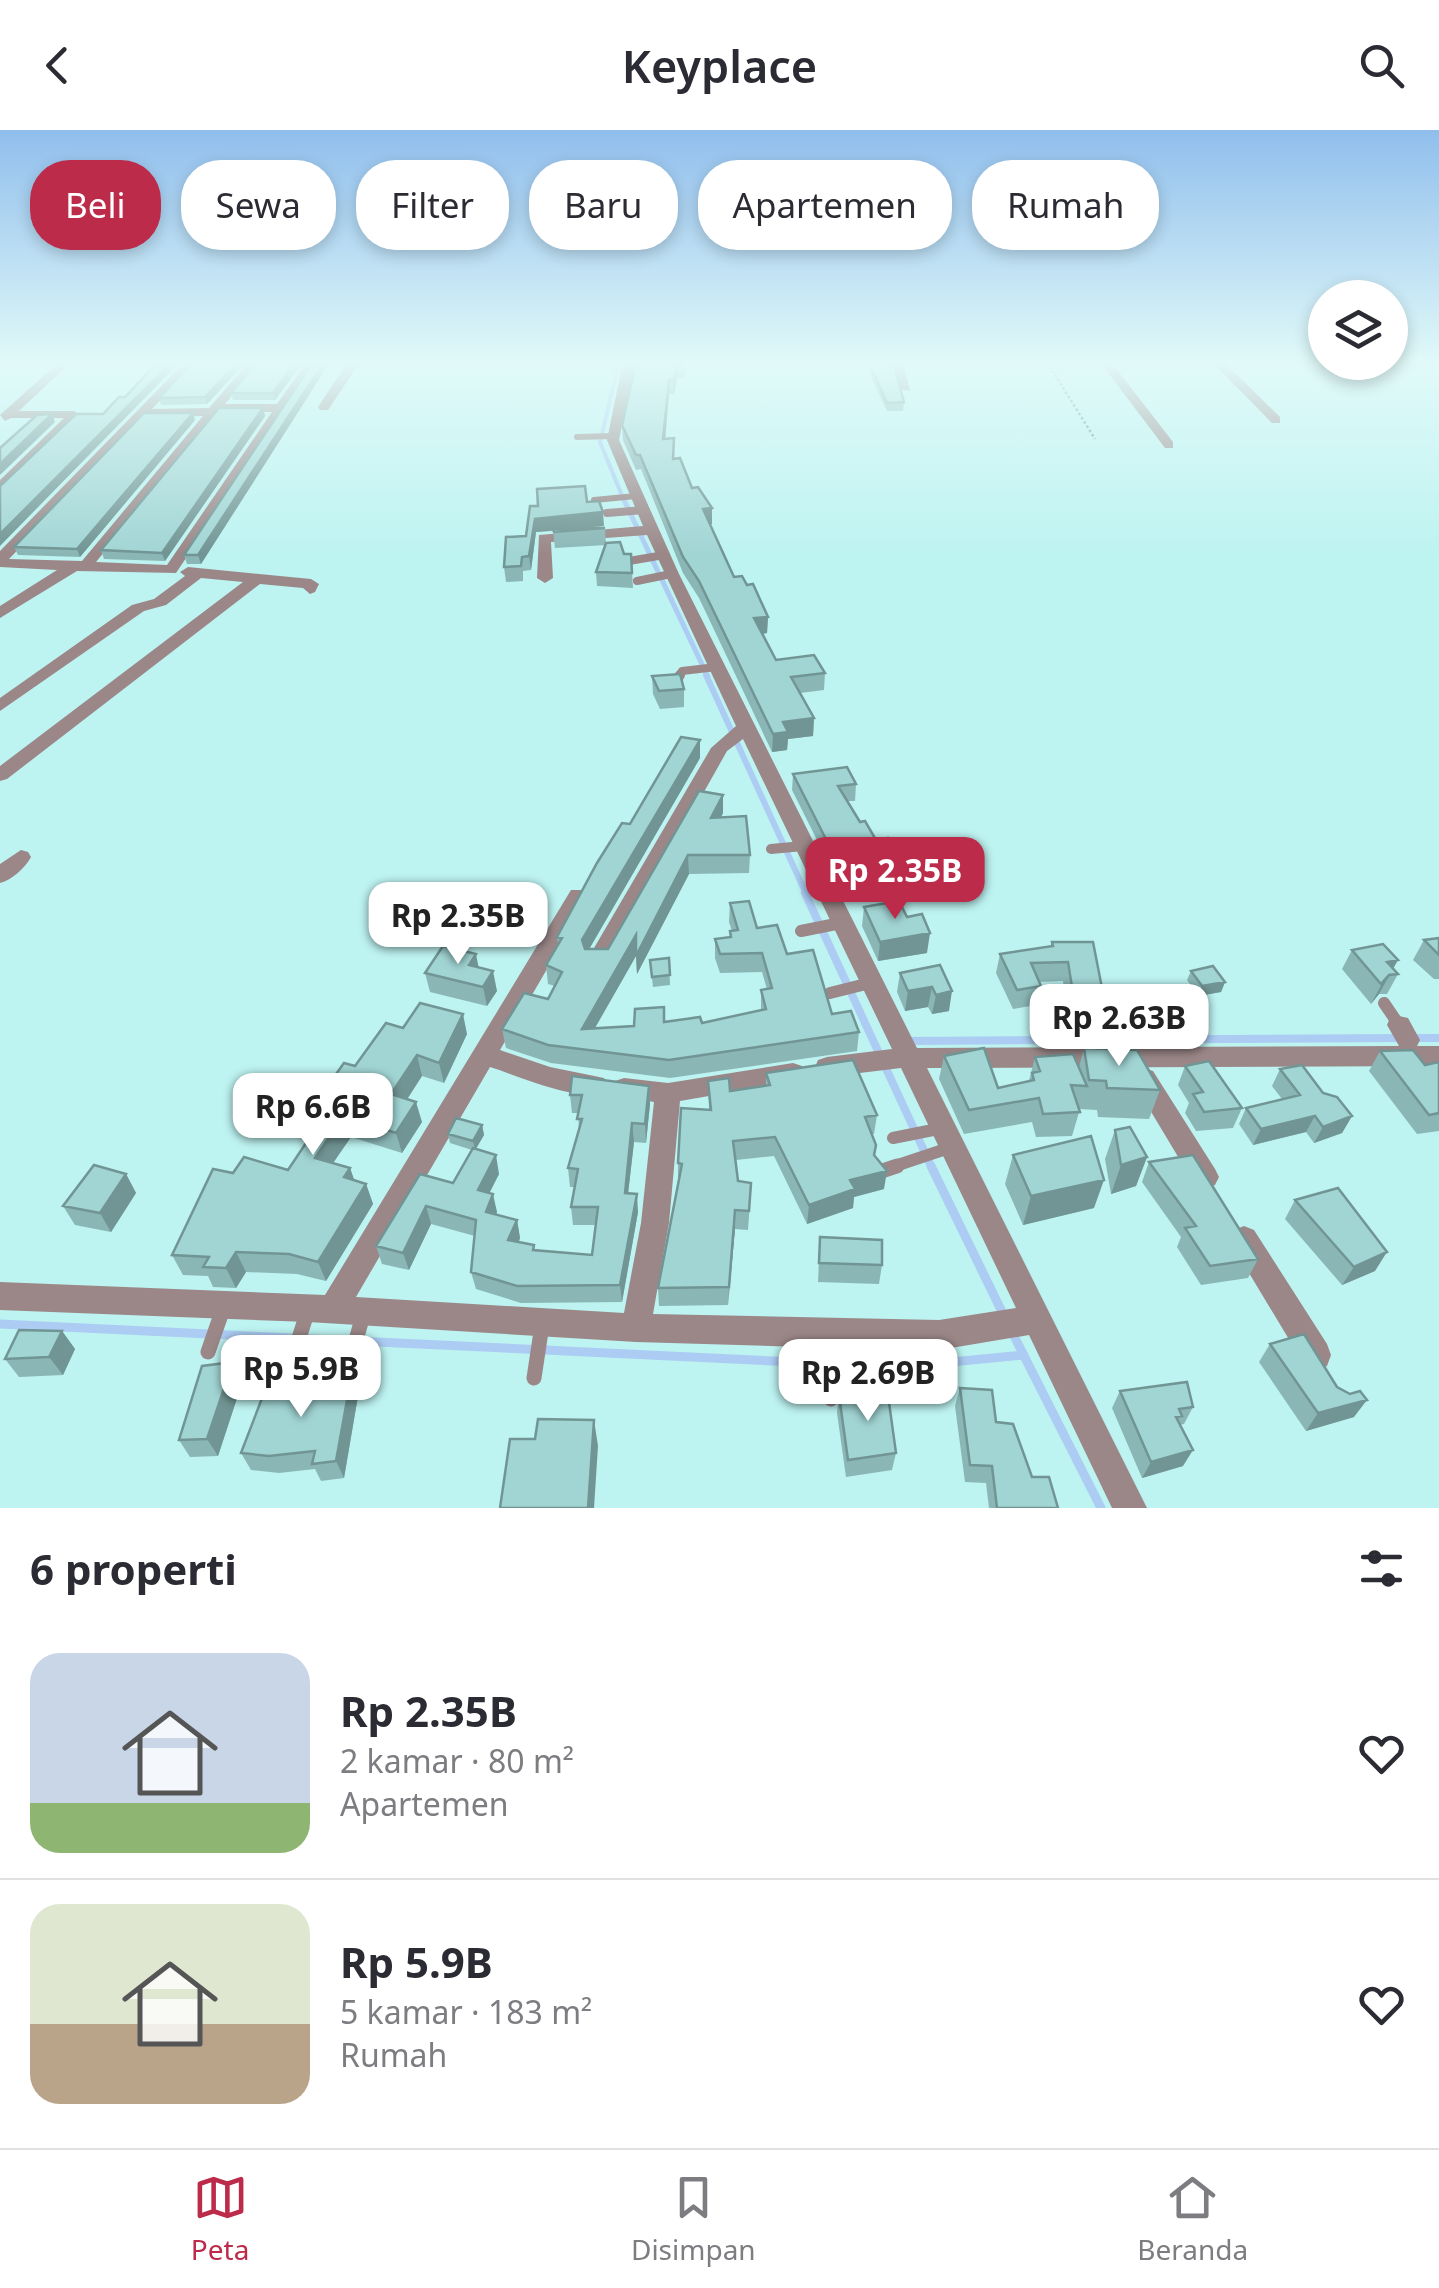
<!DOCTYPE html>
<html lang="id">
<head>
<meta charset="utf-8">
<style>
	body { margin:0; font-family:"Noto Sans",sans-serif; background:#f2f2f3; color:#2b2b33; height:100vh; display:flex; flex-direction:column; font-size:38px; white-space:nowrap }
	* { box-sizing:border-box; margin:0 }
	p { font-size:32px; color:#7c7c81 }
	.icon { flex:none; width:55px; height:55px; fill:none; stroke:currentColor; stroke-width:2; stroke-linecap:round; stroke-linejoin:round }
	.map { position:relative; height:1378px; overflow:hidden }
	.sheet { display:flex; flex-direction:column; background:#fff; flex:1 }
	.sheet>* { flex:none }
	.top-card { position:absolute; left:30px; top:30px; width:1380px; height:90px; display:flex; gap:20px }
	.tools { position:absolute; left:1308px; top:150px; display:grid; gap:20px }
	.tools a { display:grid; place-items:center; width:100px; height:100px; border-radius:50%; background:#fff; box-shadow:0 5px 15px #0003; font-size:50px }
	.price { position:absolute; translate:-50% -85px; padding:0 22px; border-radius:20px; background:#fff; color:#222; font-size:32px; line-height:65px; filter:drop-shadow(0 2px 5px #0008) }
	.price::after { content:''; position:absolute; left:50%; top:60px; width:30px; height:22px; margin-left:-15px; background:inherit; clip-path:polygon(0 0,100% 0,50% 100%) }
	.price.selected { background:#bc2b4a; color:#fff }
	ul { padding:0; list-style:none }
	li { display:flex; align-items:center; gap:30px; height:250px; padding:0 30px }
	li+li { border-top:2px solid #e1e1e2 }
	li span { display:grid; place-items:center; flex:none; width:280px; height:200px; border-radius:30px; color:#555 }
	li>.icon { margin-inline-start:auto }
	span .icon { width:120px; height:120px; fill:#fffc; stroke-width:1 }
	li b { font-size:42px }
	h2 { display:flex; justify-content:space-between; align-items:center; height:120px; padding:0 30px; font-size:42px }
	.pill { padding:0 35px; border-radius:40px; background:#fff; box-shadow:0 5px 15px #0003; font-size:35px; line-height:90px }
	.pill.selected { background:#bc2b4a; color:#fff }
	header { display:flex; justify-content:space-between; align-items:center; height:130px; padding:0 30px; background:#fff; font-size:45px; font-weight:600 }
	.dock { display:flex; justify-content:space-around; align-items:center; height:140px; border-top:2px solid #e1e1e2; background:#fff; font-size:28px; color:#7c7c81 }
	.dock a { display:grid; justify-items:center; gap:5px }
	.dock .selected { color:#bc2b4a }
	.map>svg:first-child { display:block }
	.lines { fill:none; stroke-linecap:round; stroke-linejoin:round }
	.stream-far4 { stroke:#acccf3; stroke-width:4 }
	.stream-far3 { stroke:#acccf3; stroke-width:5 }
	.stream-far2 { stroke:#acccf3; stroke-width:6 }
	.stream-far1 { stroke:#acccf3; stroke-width:8 }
	.stream { stroke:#acccf3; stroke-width:9 }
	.path { stroke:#69908e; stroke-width:2.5; stroke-dasharray:2.5 2.5; stroke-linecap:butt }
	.lane-far4 { stroke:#9b8788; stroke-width:6 }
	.lane-far3 { stroke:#9b8788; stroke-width:8 }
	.lane-far2 { stroke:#9b8788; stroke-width:10 }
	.lane-far1 { stroke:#9b8788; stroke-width:12 }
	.lane { stroke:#9b8788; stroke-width:15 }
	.street { fill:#9b8788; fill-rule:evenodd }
	.wall { fill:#8ab7b6 }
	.shaded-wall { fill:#719594 }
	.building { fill:#a1d5d4; stroke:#719594; stroke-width:2.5 }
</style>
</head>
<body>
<header><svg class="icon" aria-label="back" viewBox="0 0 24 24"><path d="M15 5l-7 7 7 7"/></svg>Keyplace<svg class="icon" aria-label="search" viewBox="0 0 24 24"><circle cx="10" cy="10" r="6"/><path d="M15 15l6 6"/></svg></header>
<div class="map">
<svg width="1439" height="1378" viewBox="0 0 1439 1378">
	<rect width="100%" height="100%" fill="#bdf3f1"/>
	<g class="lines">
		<path class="stream-far4" d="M619,232L600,312L625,373"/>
		<path class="stream-far3" d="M624,370L708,547"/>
		<path class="stream-far2" d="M706,545L807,766"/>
		<path class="stream-far1" d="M805,763L932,1038
			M1415,908H1439
			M905,911L1403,908"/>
		<path class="stream" d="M931,1036L1005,1188
			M0,1194L900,1237L1024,1225
			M1013,1204L1101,1378"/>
		<path class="path" d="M1047,232L1095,309"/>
		<path class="lane-far4" d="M577,307L613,306
			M594,370L636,366"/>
		<path class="lane-far3" d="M607,383L644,380
			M629,431L664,425
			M637,451L671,444
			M678,547L682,541L717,537"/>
		<path class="lane-far2" d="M675,553L680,545
			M771,719L803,716"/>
		<path class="lane-far1" d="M801,801L841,793
			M830,863L870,853
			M1384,873L1399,895
			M1076,887L1083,928
			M893,1008L943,998
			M889,1038L952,1017"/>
		<path class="lane" d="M882,1041L897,1036
			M208,1222L224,1176
			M293,1227L308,1180
			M350,1232L363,1185
			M534,1248L542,1195
			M831,1269L835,1205"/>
		<path class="street" d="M59,232H71L19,281H74L80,285L0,362V350L64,288H11L5,291L0,285Z
			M185,232H197L152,279L209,278L249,232H260L225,274H277L307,232H318L176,443L77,441L0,488V476L57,440L0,437V421ZM219,282H272L167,435L96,432ZM203,286L82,431L9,429L145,287Z
			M348,232H360L328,280H320L318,277Z
			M623,232H635L619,310L679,444L917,918L1399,916L1387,895L1390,888L1399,886L1408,888L1420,910L1417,916H1439V936L927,938L1147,1378H1112L1029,1205L939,1220L835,1218L636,1212L308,1192L0,1180V1152L325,1165L571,760H587L590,765L500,920L550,937L604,948L608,955L604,962C575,972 519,946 490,937L356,1167L624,1183L641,1093L654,972L615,965L611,958L615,951L624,948L668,953L793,933L802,936L805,943L802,950L680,971L669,1093L653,1184L939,1190L1016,1178L901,938L827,947L818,944L815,937L818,930L827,927L892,919L743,609L727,621L606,836H590L587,830L711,618L736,596L647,405L551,412L553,448L545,453L537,448L539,405L643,396L607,310Z
			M891,232H903L910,261L900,259Z
			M1100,232H1111L1173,312V318H1165Z
			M1212,232H1224L1280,287V293H1272Z
			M188,437L311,449L319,454L315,462L310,464L303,458L260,454L7,649L0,651V636L243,452L201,448L166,475L144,481L0,581V568L132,475L154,469L185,446L180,442Z
			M21,720L28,722L31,727C25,738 12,750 0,753V734Z
			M1144,938L1153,941L1215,1039L1219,1047L1215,1055L1205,1059L1195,1055L1135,955L1131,948L1135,941Z
			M1244,1096L1254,1100L1327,1214L1331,1225L1327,1236L1316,1240L1305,1236L1234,1118L1230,1109L1234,1100Z"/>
	</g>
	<path class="wall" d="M246,232L207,274L161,275L159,268Z
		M303,232L275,270H233L231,263Z
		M313,232H330L201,434H187L184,425Z
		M684,232L685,248H677L674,264H669L665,309L674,329L712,394H710L734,447L747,455L768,487L767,503L763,504L776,530L825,543L824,560L800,563L814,588L813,606L788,609L787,620L772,622L699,468L683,443L641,339L636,340L623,310L622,295L635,238Z
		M869,232H893L904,272L903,281H887L870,245Z
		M263,278L265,286L165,431L104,429L101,420Z
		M195,290L80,427L18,425L14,417Z
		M587,372L604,396L572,399L605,398L606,415L624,424H631L633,458L597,456L596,442L606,415L555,418L553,401L536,402L531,440L523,441V451L506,452L504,437L526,406Z
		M652,546L684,559V577L660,579L653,564Z
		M700,628L589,819H608L723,683L721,688L750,725L749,743L689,744L637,844L636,826L595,898L634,896L664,892L702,893L761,881V860L767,859L762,842L720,843L715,828V809L730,808V801H732L729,792L730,773L787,824L832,884L859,902L857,921L670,948L551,933L506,918L502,899L548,869L555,856L548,854L546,835L558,815L557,807L630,694Z
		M793,644L856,654L855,671H847L860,692L876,710L898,726L896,743L863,748L861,744L836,748L792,660Z
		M468,775L512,803L504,817L464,808L460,788Z
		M864,777L927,823L878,831L862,796Z
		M1439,808V849H1434L1413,830L1424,810Z
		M1052,812L1103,863L1097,882L1075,877L1067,882L1063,851L1039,852L1041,856L1036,875L1013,879L996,843L1000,824L1050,817Z
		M1352,820L1393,839L1398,844L1387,864H1379L1371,874L1342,839Z
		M669,828L670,855L653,857L650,830Z
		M940,835L949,881L932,884L928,877L905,881L897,862L900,843Z
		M478,837L497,861L487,876L430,862L425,843Z
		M1191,841L1225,852L1221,862L1198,866L1187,850Z
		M403,898L467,904L444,953L422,946L407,969L422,992L402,1023L351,1007L333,1033L350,1038L354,1050L366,1054L373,1074L326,1151L297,1144L246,1142L236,1158L213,1157L208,1146L183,1145L172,1125L233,1043L288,1040L313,1003L311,996L318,986L314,975L355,936Z
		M1084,918L1160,960L1149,989L1098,987L1097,980L1080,979L1072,1006L1036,1007L1032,992L964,1004L939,949L944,926L998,958L1029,951L1035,927L1079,937Z
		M1380,921L1425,935L1439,932V1001L1417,1004L1369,941Z
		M1185,936L1242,978L1233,998L1196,1001L1185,983L1189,973L1178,955Z
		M1280,939L1323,963L1352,986L1342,1003L1314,1013L1306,1002L1253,1015L1239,994L1246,978L1282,969L1272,956Z
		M766,943L877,985L874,1004H872L876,1015L875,1026L884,1059L854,1067L853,1078L807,1094L774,1026L736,1030L738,1051L750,1072L748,1100L735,1099L728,1175L659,1176L658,1158L678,1051V1033L709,980L708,951L730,961L766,956Z
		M649,956L650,974L646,1013L634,1012L628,1064L638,1082L622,1172L521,1173L476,1159L471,1142L475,1106L431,1094L409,1140L382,1134L376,1116L453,1053L472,1020L450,1013L448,1004L482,995L484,1005L476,1019L499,1044L489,1063L497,1082L496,1084L517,1090L520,1108L519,1112L534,1115L535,1121L592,1125L596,1095H573L571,1077L575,1057H570L568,1038L579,1001L578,983H572L570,965Z
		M1115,1000L1147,1027L1136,1056L1111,1064L1105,1029Z
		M1013,1025L1094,1078L1023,1095L1005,1054Z
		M1149,1032L1258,1129L1248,1148L1201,1155L1177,1117L1181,1107L1142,1052Z
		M126,1044L136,1063L111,1102L75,1095L63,1076Z
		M1295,1070L1375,1141L1342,1155L1285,1089Z
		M820,1107L882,1135L879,1154L818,1152Z
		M62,1201L75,1219L63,1245L19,1247L5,1229Z
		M1270,1214L1350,1264L1354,1287L1306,1301L1259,1232Z
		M243,1250L218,1326L190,1327L179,1310Z
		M318,1250L358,1266L344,1348L321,1351L315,1339L279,1343L251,1340L241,1323L287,1261Z
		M960,1258L996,1292L1032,1347L1058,1378H989L986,1353L965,1352L955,1276Z
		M1120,1261L1193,1277L1184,1294L1180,1295L1183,1336L1142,1348L1112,1278Z
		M839,1265L896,1323L892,1340L846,1347L837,1283Z"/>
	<path class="shaded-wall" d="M172,232H180L0,416V404Z
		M238,232H246L207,274L205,267Z
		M296,232H303L275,270L273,263Z
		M324,232H330L201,434L198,425Z
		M677,235V248L674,264V250Z
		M669,250V264L664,323L663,309Z
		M263,278L265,286L165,431L162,423Z
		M193,283L195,290L80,427L77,419Z
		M52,284L55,292L0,345V334Z
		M712,378V394L704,395L703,379Z
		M603,382L604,396L536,402L531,440L529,426L535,389Z
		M768,487L767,503L754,505V488Z
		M814,588L813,606L788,609L787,620L772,622L773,604L783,592Z
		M700,610V628L584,828L582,810Z
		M723,665V683L711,706V688Z
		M688,725L689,744L637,844L636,826L584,917L582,899L636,805Z
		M509,784L512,803L504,817L501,798Z
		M930,803L927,823L878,831L880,812Z
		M476,824L480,844L469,835Z
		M1398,830L1379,864L1371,874L1384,850L1377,852L1387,832Z
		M493,841L497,861L487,876L483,857Z
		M1225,852L1221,862L1198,866L1202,856Z
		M932,857L928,877L905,881L908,861Z
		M1081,858L1075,877L1067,882L1073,863Z
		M952,861L949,881L932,884L936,865Z
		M463,884L467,904L444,953L439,933Z
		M417,925L422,946L397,985L391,964Z
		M649,956L650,974L646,1013L645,994Z
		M416,972L422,992L402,1023L396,1003Z
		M344,986L351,1007L322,1049L315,1028Z
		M1315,986L1306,1002L1253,1015L1261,999Z
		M1352,986L1342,1003L1314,1013L1323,997Z
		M632,993L634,1012L626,1081L625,1063Z
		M482,995L484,1005L475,1020L473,1011Z
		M496,1025L499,1044L482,1078L478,1060Z
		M1147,1027L1136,1056L1111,1064L1121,1035Z
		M350,1038L357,1058L344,1047Z
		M887,1041L884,1059L854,1067L853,1078L807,1094L809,1075L850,1050Z
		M126,1044L136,1063L111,1102L100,1083Z
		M1104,1050L1094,1078L1023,1095L1031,1066Z
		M366,1054L373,1074L326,1151L318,1132Z
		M493,1064L497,1082L490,1099L486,1082Z
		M637,1064L638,1082L622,1172L620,1155Z
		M426,1076L431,1094L409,1140L403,1123Z
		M735,1080V1099L728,1175L729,1157Z
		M517,1090L520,1108L511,1127L508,1110Z
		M236,1122L246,1142L236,1158L226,1138Z
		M1387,1122L1375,1141L1342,1155L1354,1137Z
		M62,1201L75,1219L63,1245L49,1227Z
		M233,1232L243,1250L218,1326L207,1309Z
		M351,1248L358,1266L344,1348L336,1331Z
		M1367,1270L1354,1287L1306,1301L1318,1283Z
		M594,1290L598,1316L594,1378H588Z
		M1193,1320L1183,1336L1142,1348L1151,1332Z"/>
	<path class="building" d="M158,232H172L0,404V356L76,284H103L119,267H125Z
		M193,232H238L205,267L159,268Z
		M257,232H296L273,263H231Z
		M313,232H324L198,425H184Z
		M635,232H684V235H677L674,250H669L663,309L674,308L673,329L680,328L692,358L698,357L712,378L703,379L734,447L742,446L747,455L753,454L768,487L754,488L776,530L814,525L825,543L791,547L814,588L783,592L788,602L773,604L699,451L683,427L640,325H636L622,295L635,238Z
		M870,232H893L904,272L887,273L871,237Z
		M219,278H263L162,423L101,420Z
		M144,283H193L77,419L14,417Z
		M52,284L0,334V318L37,285Z
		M585,356L587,372L599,371L603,382L535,389L529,426L522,427L521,436L504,437L506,407L526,406L530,376H538L537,359Z
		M605,398L554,402L553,399Z
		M620,412L624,424H631L632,443L596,442L606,413Z
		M680,544L684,559L659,561L652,546Z
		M681,607L700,610L582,810L585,819H608L699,661L723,665L711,688L746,686L750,725H688L636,826V805L582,899L634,896L635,879L664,877V892L700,887L702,893L766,879L761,860L772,858L762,823L720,824L715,809L731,807L730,801L738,800L730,773L749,771L757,798L777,795L787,824L813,820L832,884L851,881L859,902L669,930L548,915L502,899L524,863L548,869L562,842L546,835L562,808L557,807L597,733L622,693L630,694Z
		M847,637L856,654L838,656L860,692L865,691L876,710L888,708L898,726L865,731L863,727L837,731L793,644Z
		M899,771L907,787L922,784L930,803L880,812L864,777Z
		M468,775L509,784L501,798L460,788Z
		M1439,808V825L1424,810Z
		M1052,812H1093L1103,863L1081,858L1073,863L1068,832L1031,833L1041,856L1017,860L1000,824L1053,816Z
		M1383,814L1398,830L1387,832L1398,844L1389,845L1381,854L1352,820Z
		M443,816L476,824L469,835L493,841L483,857L425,843Z
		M669,828L670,845L652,847L650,830Z
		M940,835L952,861L936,865L932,857L908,861L900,843Z
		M1213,836L1225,852L1202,856L1191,841Z
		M420,873L463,884L439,933L417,925L391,964L416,972L396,1003L344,986L315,1028L350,1038L344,1047L366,1054L318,1132L289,1124L236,1122L226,1138L203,1137L209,1127L172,1125L213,1039L233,1043L244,1027L288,1040L316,998L311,996L324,979L314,975L344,933L355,936L386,893L403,898Z
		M984,918L998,958L1034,950L1032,943L1040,941L1035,927L1073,924L1087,956L1071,955L1080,982L1043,984L1039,968L969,980L944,926Z
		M1084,918L1137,920L1160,960L1107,958L1106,951L1089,950Z
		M1413,920L1425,935L1439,932V983L1429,985L1380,921Z
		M853,930L877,985L865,987L876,1015L874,1025L887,1041L850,1050L855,1059L809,1075L775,1007L733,1011L738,1051L751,1053L749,1081L735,1080L729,1157L658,1158L682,1034L678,1033L681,978L711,980L708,951L729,948L730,961L770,955L766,943Z
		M1209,931L1242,978L1204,982L1193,964L1203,962L1185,936Z
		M1302,935L1323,963L1337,967L1352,986L1323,997L1315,986L1261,999L1246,978L1300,965L1280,939Z
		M572,946L649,956L645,994L632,993L625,1063L637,1064L620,1155L517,1156L471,1142L476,1090L426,1076L403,1123L376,1116L420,1044L453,1053L473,1018L496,1025L478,1060L493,1064L486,1082L517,1090L508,1110L534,1115L533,1120L592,1125L598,1077H571L578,1039L568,1038L582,989H577L582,965H570Z
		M456,988L482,995L473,1011L448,1004Z
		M1130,997L1147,1027L1121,1035L1115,1000Z
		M1091,1006L1104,1050L1031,1066L1013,1025Z
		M1193,1025L1258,1129L1210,1136L1185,1098L1196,1096L1149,1032Z
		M94,1035L126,1044L100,1083L63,1076Z
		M1338,1058L1387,1122L1354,1137L1295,1070Z
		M820,1107L882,1110V1135L819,1133Z
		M19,1200L62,1201L49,1227L5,1229Z
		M1304,1204L1337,1257L1350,1264L1360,1261L1367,1270L1318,1283L1270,1214Z
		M233,1232L207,1309L179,1310L202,1236Z
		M316,1245L315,1250L351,1248L336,1331L312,1334L315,1321L269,1326L241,1323L264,1263L287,1261L290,1247Z
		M1187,1252L1193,1277L1179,1279L1182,1286L1176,1287L1193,1320L1151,1332L1120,1261Z
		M887,1258L896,1323L848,1330L839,1265Z
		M960,1258L992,1260L996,1292L1013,1294L1032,1347H1049L1058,1378H997L992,1336L970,1335Z
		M538,1289L594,1290L588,1378H500L510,1309H535Z"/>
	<linearGradient id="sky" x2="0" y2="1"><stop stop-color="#90beec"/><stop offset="0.55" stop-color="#e1faf9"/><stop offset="1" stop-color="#e1faf9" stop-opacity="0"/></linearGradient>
	<rect width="1439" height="424" fill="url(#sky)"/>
</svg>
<div class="tools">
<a><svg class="icon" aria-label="layers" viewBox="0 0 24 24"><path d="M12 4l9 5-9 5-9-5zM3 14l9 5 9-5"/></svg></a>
</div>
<b class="price selected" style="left:895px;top:792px">Rp 2.35B</b>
<b class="price" style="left:458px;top:837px">Rp 2.35B</b>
<b class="price" style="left:1119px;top:939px">Rp 2.63B</b>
<b class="price" style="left:313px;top:1028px">Rp 6.6B</b>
<b class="price" style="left:301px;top:1290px">Rp 5.9B</b>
<b class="price" style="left:868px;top:1294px">Rp 2.69B</b>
<div class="top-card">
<a class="pill selected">Beli</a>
<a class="pill">Sewa</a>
<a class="pill">Filter</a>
<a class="pill">Baru</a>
<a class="pill">Apartemen</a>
<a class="pill">Rumah</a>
</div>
</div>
<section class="sheet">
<h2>6 properti<svg class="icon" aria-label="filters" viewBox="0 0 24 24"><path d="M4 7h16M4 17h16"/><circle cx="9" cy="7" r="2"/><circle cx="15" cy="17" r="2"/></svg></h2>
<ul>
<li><span style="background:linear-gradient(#c9d6e8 75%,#8fb573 0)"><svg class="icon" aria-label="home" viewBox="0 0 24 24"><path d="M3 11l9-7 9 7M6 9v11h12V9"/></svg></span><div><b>Rp 2.35B</b><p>2 kamar · 80 m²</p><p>Apartemen</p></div><svg class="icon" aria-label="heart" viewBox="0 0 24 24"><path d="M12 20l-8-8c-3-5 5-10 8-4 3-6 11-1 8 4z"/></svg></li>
<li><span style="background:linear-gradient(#dfe7d0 60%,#b9a48a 0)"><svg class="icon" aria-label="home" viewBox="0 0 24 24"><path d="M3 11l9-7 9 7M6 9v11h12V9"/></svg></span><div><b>Rp 5.9B</b><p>5 kamar · 183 m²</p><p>Rumah</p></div><svg class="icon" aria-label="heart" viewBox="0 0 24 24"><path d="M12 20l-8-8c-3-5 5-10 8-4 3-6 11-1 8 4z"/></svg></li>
</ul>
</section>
<nav class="dock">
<a class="selected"><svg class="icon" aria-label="map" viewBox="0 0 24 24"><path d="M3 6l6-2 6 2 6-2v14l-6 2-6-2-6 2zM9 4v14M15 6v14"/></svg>Peta</a>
<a><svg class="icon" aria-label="saved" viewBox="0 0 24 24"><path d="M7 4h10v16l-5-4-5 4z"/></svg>Disimpan</a>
<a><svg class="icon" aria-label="home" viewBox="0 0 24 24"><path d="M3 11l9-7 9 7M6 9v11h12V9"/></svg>Beranda</a>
</nav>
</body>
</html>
